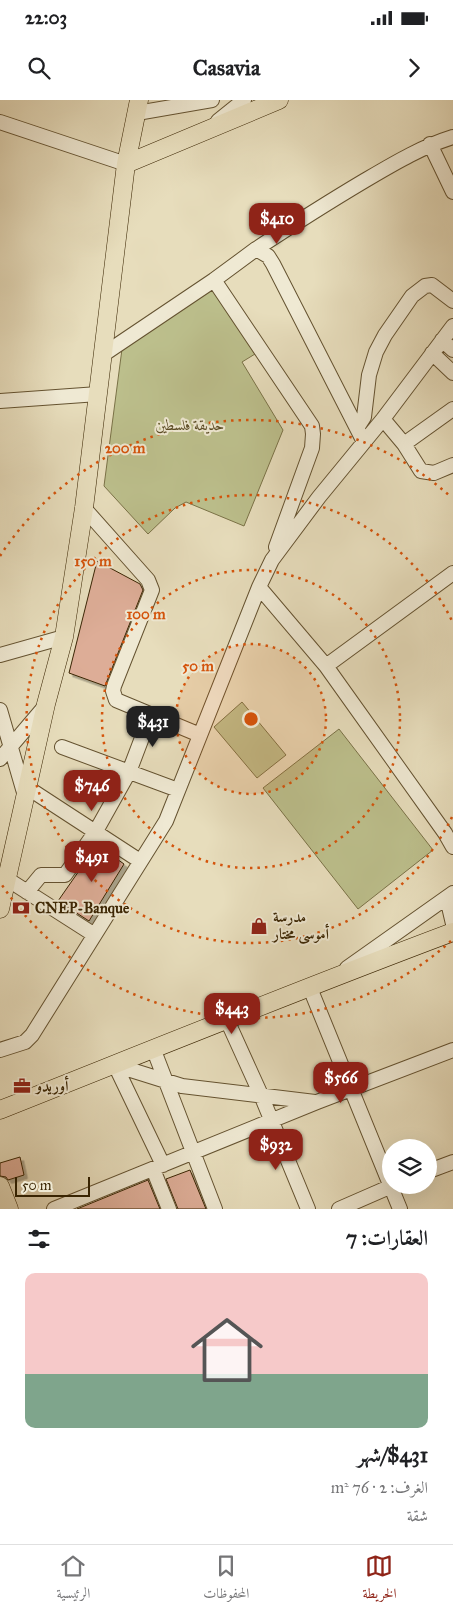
<!DOCTYPE html>
<html lang="ar">
<head>
<meta charset="utf-8">
<style>
	body { margin:0; font-family:"IM FELL Great Primer",Amiri,serif; background:#f6f6f6; color:#202124; direction:rtl; height:100vh; display:flex; flex-direction:column; font-size:19px; white-space:nowrap }
	* { box-sizing:border-box; margin:0 }
	p { font-size:16px; color:#757577 }
	.icon { flex:none; width:28px; height:28px; fill:none; stroke:currentColor; stroke-width:2; stroke-linecap:round; stroke-linejoin:round }
	.map { position:relative; height:1109px; overflow:hidden; direction:ltr }
	.panel { display:flex; flex-direction:column; background:#fff; flex:1 }
	.panel>* { flex:none }
	.fabs { position:absolute; left:382px; top:1039px; display:grid; gap:10px }
	.fabs a { display:grid; place-items:center; width:55px; height:55px; border-radius:50%; background:#fff; box-shadow:0 5px 20px #0002; font-size:25px }
	.scale { position:absolute; left:15px; bottom:12px; width:75px; box-sizing:border-box; padding-left:5px; border:2px solid #392402; border-top:0; font-size:14px; line-height:18px; white-space:nowrap; color:#392402; -webkit-text-stroke:4px #efe9d3; paint-order:stroke }
	.price { position:absolute; translate:-50% -42px; padding:0 11px; border-radius:10px; background:#8f2418; color:#fff; font-size:16px; line-height:32px; filter:drop-shadow(0 1px 2px #0008) }
	.price::after { content:''; position:absolute; left:50%; top:30px; width:15px; height:11px; margin-left:-8px; background:inherit; clip-path:polygon(0 0,100% 0,50% 100%) }
	.price.selected { background:#222; color:#fff }
	ul { padding:0; list-style:none }
	li { display:grid; align-content:center; gap:10px; height:265px; padding:0 25px }
	li span { display:grid; place-items:center; height:155px; border-radius:10px; color:#555 }
	li>.icon { margin-inline-start:auto }
	span .icon { width:90px; height:90px; fill:#fffc; stroke-width:1 }
	li b { font-size:21px }
	h2 { display:flex; justify-content:space-between; align-items:center; height:60px; padding:0 25px; font-size:21px }
	.status { display:flex; justify-content:space-between; align-items:center; height:35px; padding:0 25px; background:#fff; direction:ltr }
	.status svg { height:14px; fill:currentColor }
	header { display:flex; justify-content:space-between; align-items:center; height:65px; padding:0 25px; background:#fff; font-size:22px; font-weight:700 }
	.tabs { display:flex; justify-content:space-around; align-items:center; height:70px; border-top:1px solid #e0e0e0; background:#fff; font-size:14px; color:#757577 }
	.tabs a { display:grid; justify-items:center; gap:2px }
	.tabs .selected { color:#8f2418 }
	.map>svg:first-child { display:block }
	.green { fill:#bcbf8c; stroke:#7a7247 }
	.building { fill:#ddad97; stroke:#392402; filter:url(#shadow) }
	.lines { fill:none; stroke-linecap:round; stroke-linejoin:round }
	.minor-casing { stroke:#645230; stroke-width:16 }
	.major-casing { stroke:#392402; stroke-width:19 }
	.minor { stroke:#efe9d3; stroke-width:14 }
	.major { stroke:#e7ddbc; stroke-width:18 }
	.ring { fill:none; stroke:#d6540b; stroke-width:2.5; stroke-dasharray:2.5 5 }
	.labels { text-anchor:middle; stroke-width:4; stroke-linejoin:round; paint-order:stroke }
	.park-label { font-size:15px; font-style:italic; fill:#5a4b24; stroke:#efe9d3 }
	.poi-label { font-size:15px; font-weight:bold; fill:#392402; stroke:#efe9d3; text-anchor:start }
	.centre { fill:#d6540b; stroke:#efe9d3; stroke-width:2.5 }
	.ring-label { font-size:15px; text-anchor:middle; font-weight:bold; fill:#d6540b; stroke:#efe9d3; stroke-width:4; stroke-linejoin:round; paint-order:stroke }
</style>
</head>
<body>
<div class="status"><b>22:03</b><svg viewBox="0 0 49 12"><path d="M0 12V9h3v3zM5 12V6h3v6zM10 12V3h3v9zM15 12V0h3v12zM26 1h20v11H26zM47 4h2v5h-2z"/></svg></div>
<header><svg class="icon" aria-label="forward" viewBox="0 0 24 24"><path d="M9 5l7 7-7 7"/></svg>Casavia<svg class="icon" aria-label="search" viewBox="0 0 24 24"><circle cx="10" cy="10" r="6"/><path d="M15 15l6 6"/></svg></header>
<div class="map">
<svg width="453" height="1109" viewBox="0 0 453 1109">
	<defs>
		<filter id="shadow"><feDropShadow dx="3.5" dy="3.5" stdDeviation="0" flood-color="#0004"/></filter>
	</defs>
	<rect width="100%" height="100%" fill="#e7ddbc"/>
	<filter id="stains"><feTurbulence type="fractalNoise" baseFrequency=".004" numOctaves="4"/><feColorMatrix values="0 0 0 0 .2 0 0 0 0 .09 0 0 0 0 .02 0 0 0 .5 -.17"/></filter>
	<radialGradient id="worn" r=".72"><stop offset=".6" stop-color="#630" stop-opacity="0"/><stop offset="1" stop-color="#630" stop-opacity=".3"/></radialGradient>
	<path class="green" d="M213,187L255,254L242,262L283,330L244,426L186,402L175,408L148,434L104,386L122,249Z
		M242,602L286,655L257,678L214,627Z
		M339,629L433,750L358,809L263,688Z"/>
	<path class="building" d="M97,461L140,484L143,490L105,586L69,573Z
		M97,745L124,764L89,821L58,801Z
		M20,1057L24,1075L8,1080L6,1077L0,1076V1063Z
		M190,1070L206,1109H178L166,1079Z
		M148,1080L160,1109H77Z"/>
	<g class="lines">
		<g class="minor-casing">
			<path id="minor" d="M137,13L212,0
				M218,21L244,0
				M0,22L126,64
				M430,44L453,92
				M256,149C291,126 327,103 364,81C393,64 421,47 453,37
				M214,180L312,326L313,334L312,348L276,447
				M442,240L453,250
				M432,253L453,273
				M104,254L214,180L256,149L268,156L273,164L364,342
				M0,301L98,294
				M383,319L404,344L421,371L434,373L453,365
				M357,328L364,317L369,275L376,252L385,235L412,196L425,186L432,185L453,201
				M404,344L453,309
				M84,408L148,480L152,490L114,586L113,591L116,600L200,635
				M259,487L326,566L445,733L453,747
				M0,555L64,537
				M326,566L453,473
				M0,610L25,696
				M62,647L178,690
				M0,659L46,605
				M28,688L140,761
				M7,779L93,834
				M27,792L41,775H65L96,731L129,672L151,614
				M447,798L453,824
				M347,868L453,793
				M310,888L400,1109
				M227,920L261,995L308,1109
				M153,948L215,1109
				M0,950L25,942L32,935L166,721L259,487L272,460L319,397L383,319L453,226
				M115,965L182,986L315,1002
				M115,965L163,1065
				M153,1069L169,1109
				M429,1071L453,1062
				M54,1109L317,1002L453,950
				M339,1109L394,1085"/>
		</g>
		<g class="major-casing">
			<path id="major" d="M126,64L279,0
				M0,809L46,604L64,537L84,408L126,64L139,0
				M0,1010C151,950 301,889 453,832
				M0,1086L9,1109"/>
		</g>
		<use href="#minor" class="minor"/>
		<use href="#major" class="major"/>
	</g>
	<circle cx="251" cy="619" r="75" fill="#d6540b" fill-opacity=".12"/>
	<g class="ring">
		<circle cx="251" cy="619" r="75"/>
		<circle cx="251" cy="619" r="149"/>
		<path d="M452 717A224 224 0 1 1 452 521"/>
		<path d="M451 841A299 299 0 0 1 0 782M0 456A299 299 0 0 1 451 397"/>
	</g>
	<defs>
		<g id="bank-bare" transform="scale(1.35)"><path d="M-6-4H6V4H-6ZM0-2.3a2.3 2.3 0 1 0 0 4.6a2.3 2.3 0 1 0 0-4.6Z" fill="#8f2418" stroke="#efe9d3" stroke-width="2.5" paint-order="stroke"/></g>
		<g id="shop-bare" transform="scale(1.35)"><path d="M-5-2.5h2.3a2.7 3.5 0 0 1 5.4 0H5L5.5 6h-11ZM-1.5-2.5h3a1.5 2.3 0 0 0-3 0Z" fill="#8f2418" stroke="#efe9d3" stroke-width="2.5" paint-order="stroke"/></g>
		<g id="office-bare" transform="scale(1.35)"><path d="M-6-3h4V-5.5h4V-3h4V5H-6ZM-1-4.5V-3h2v-1.5ZM-6 0V1H6V0Z" fill="#8f2418" stroke="#efe9d3" stroke-width="2.5" paint-order="stroke"/></g>
	</defs>
	<g fill-rule="evenodd">
		<use href="#bank-bare" x="21" y="808"/>
		<use href="#shop-bare" x="259" y="826"/>
		<use href="#office-bare" x="22" y="986"/>
	</g>
	<g class="labels">
		<g class="park-label">
			<text x="190" y="330">حديقة فلسطين</text>
		</g>
		<g class="poi-label">
			<text x="35" y="813">CNEP-Banque</text>
			<text x="273" y="822">مدرسة<tspan x="273" dy="17">أموسى مختار</tspan></text>
			<text x="36" y="991">أوريدو</text>
		</g>
	</g>
	<circle cx="251" cy="619" r="8" class="centre"/>
	<g class="ring-label">
		<text x="125" y="353">200 m</text>
		<text x="93" y="466">150 m</text>
		<text x="146" y="519">100 m</text>
		<text x="198" y="571">50 m</text>
	</g>
	<rect width="100%" height="100%" filter="url(#stains)"/>
	<rect width="100%" height="100%" fill="url(#worn)"/>
</svg>
<div class="fabs">
<a><svg class="icon" aria-label="layers" viewBox="0 0 24 24"><path d="M12 4l9 5-9 5-9-5zM3 14l9 5 9-5"/></svg></a>
</div>
<div class="scale">50 m</div>
<b class="price" style="left:277px;top:145px">$410</b>
<b class="price selected" style="left:153px;top:648px">$431</b>
<b class="price" style="left:92px;top:712px">$746</b>
<b class="price" style="left:92px;top:783px">$491</b>
<b class="price" style="left:232px;top:935px">$443</b>
<b class="price" style="left:341px;top:1004px">$566</b>
<b class="price" style="left:276px;top:1071px">$932</b>
</div>
<section class="panel">
<h2>العقارات: 7<svg class="icon" aria-label="filters" viewBox="0 0 24 24"><path d="M4 7h16M4 17h16"/><circle cx="9" cy="7" r="2"/><circle cx="15" cy="17" r="2"/></svg></h2>
<ul>
<li><span style="background:linear-gradient(#f6c9c9 65%,#7fa58c 0)"><svg class="icon" aria-label="home" viewBox="0 0 24 24"><path d="M3 11l9-7 9 7M6 9v11h12V9"/></svg></span><div><b>$431/شهر</b><p>الغرف: 2 · 76 m²</p><p>شقة</p></div></li>
</ul>
</section>
<nav class="tabs">
<a class="selected"><svg class="icon" aria-label="map" viewBox="0 0 24 24"><path d="M3 6l6-2 6 2 6-2v14l-6 2-6-2-6 2zM9 4v14M15 6v14"/></svg>الخريطة</a>
<a><svg class="icon" aria-label="saved" viewBox="0 0 24 24"><path d="M7 4h10v16l-5-4-5 4z"/></svg>المحفوظات</a>
<a><svg class="icon" aria-label="home" viewBox="0 0 24 24"><path d="M3 11l9-7 9 7M6 9v11h12V9"/></svg>الرئيسية</a>
</nav>
</body>
</html>
